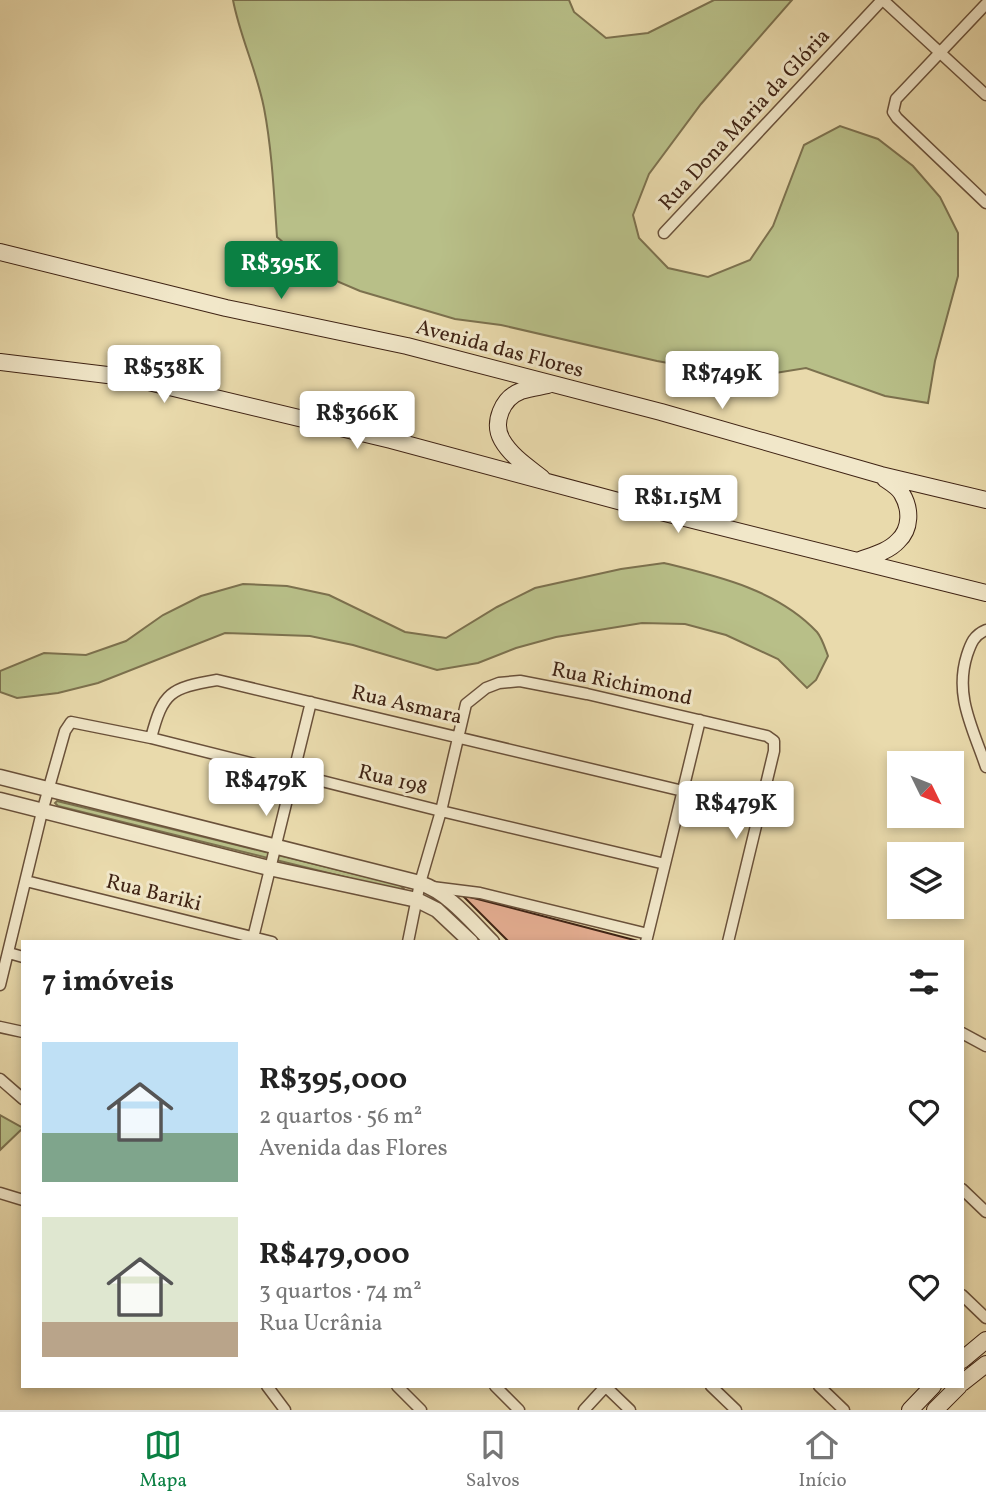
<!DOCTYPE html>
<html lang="pt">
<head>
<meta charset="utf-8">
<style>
	body { margin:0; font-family:Vollkorn,serif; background:#f2f2f2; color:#222; height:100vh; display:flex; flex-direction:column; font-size:26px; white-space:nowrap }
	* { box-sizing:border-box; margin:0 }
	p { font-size:23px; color:#767676 }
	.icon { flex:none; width:38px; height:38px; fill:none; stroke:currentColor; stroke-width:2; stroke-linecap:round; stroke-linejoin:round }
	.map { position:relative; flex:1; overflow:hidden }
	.panel { position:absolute; left:21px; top:940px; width:943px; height:448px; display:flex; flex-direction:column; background:#fff; border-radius:0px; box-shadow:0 4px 10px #0003 }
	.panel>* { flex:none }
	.needle { width:46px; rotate:133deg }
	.fabs { position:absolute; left:887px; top:751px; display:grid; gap:14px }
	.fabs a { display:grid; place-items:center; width:77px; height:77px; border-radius:0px; background:#fff; box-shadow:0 4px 10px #0003; font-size:35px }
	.price { position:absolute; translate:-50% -60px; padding:0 16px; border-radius:7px; background:#fff; color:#222; font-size:23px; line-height:46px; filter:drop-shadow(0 2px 4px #0008) }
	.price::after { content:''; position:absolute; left:50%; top:42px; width:21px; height:16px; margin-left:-10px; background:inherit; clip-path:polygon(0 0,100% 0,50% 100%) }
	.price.active { background:#0b8043; color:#fff }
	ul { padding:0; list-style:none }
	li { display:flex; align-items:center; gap:21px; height:175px; padding:0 21px }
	li span { display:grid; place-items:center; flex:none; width:196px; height:140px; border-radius:0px; color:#555 }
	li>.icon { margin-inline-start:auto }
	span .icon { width:84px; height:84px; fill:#fffc; stroke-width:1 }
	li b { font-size:30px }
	h2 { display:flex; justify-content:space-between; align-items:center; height:84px; padding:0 21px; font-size:30px }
	.dock { display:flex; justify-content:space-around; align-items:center; height:98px; border-top:2px solid #e0e0e0; background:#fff; font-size:19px; color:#767676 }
	.dock a { display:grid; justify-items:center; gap:4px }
	.dock .active { color:#0b8043 }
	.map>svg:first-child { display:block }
	.green { fill:#b8bf88; stroke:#7c714e; stroke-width:2 }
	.building { fill:#e4ad91; stroke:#3f2314; stroke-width:2 }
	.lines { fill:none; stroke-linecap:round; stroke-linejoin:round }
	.minor-casing { stroke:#6a513a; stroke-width:13 }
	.tertiary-casing { stroke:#6a513a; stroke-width:17 }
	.secondary-casing { stroke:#3f2314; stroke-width:18 }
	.minor { stroke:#f1e7c9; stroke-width:10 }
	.tertiary { stroke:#f1e7c9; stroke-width:14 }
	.secondary { stroke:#f1e7c9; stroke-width:16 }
	.labels { text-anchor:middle; stroke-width:6; stroke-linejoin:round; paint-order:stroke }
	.street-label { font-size:21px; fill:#3f2314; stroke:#f1e7c9 }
</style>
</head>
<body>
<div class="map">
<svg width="986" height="1410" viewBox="0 0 986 1410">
	<rect width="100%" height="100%" fill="#e9daac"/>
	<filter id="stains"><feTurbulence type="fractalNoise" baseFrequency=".00286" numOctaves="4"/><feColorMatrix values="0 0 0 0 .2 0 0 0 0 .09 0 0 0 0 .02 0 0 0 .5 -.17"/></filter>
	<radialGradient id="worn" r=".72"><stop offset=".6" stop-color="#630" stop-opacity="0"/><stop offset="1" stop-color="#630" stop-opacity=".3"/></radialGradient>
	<path class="green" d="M233,0H569L574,12L606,38L648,33L714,0H792L701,104L649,174L633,215L639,238L668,268L708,277L750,260L773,226L804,145L840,126L878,139L913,166L940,197L958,233V276L935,361L928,403L885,396L806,368L763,375L719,372L657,361L501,325L455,319L360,291L320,274L277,237C274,194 272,150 264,108C257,71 240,37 233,0Z
		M664,563C717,576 778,590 817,632C822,638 825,648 828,656L816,680L807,688L778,659L726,635L685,624L642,623L556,637L516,648L478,663L437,670L353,645L310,636L225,633L98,683L58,693L17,698L0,692V671L44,653L86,655L126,641L163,615L201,596L243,584L287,586L329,595L405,632L446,638L497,607L535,588L621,569Z
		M57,801L400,885L404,889L401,891L58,806L55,803Z
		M0,1115L23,1128L0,1150Z"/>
	<path class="building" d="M462,895L638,941L509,942Z"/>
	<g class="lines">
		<g class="minor-casing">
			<path id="minor" d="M883,0L986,95
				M986,4L896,99L893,112L897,118L986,203
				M664,233L882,0
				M986,630C974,635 971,643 967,655C954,696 973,728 986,767
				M151,738C163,692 170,688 217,680L683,791
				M26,881L272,942
				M432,887L480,893L648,934
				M252,942L311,702
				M408,942L420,883L441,811L466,704L486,688L499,683L520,681L587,694L767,736L774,741V751L728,942
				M646,942L700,720
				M9,953L23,957
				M0,985L42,812L65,731L71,722L151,738L441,811L665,864
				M0,1027L23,1032
				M962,1033L986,1046
				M0,1079L23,1099
				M962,1189L986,1212
				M0,1193L23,1200
				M962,1295L986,1318
				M267,1386L285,1410
				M397,1386L421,1410
				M495,1386L519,1410
				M605,1386L630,1410
				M711,1386L736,1410
				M819,1386L844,1410
				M584,1410L606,1386"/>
		</g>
		<g class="tertiary-casing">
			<path id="tertiary" d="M0,777L420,883C449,893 471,921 492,942
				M0,800L269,868L417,900L437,910L471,942"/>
		</g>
		<g class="secondary-casing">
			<path id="secondary" d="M0,252L226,308L407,346L661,412L881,475L986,500
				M0,362L132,378L391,440L633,505L986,593
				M542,478C528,467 511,456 502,440C492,423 502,398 521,391C530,388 539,387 548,385
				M857,561C870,556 888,552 898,541C911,529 911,509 902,494C899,488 891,483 885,479
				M962,1360L986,1340
				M962,1383L986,1364
				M910,1410L933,1386
				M935,1410L959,1386"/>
		</g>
		<use href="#minor" class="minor"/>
		<use href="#tertiary" class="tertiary"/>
		<use href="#secondary" class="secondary"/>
	</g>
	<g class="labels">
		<g class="street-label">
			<text transform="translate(744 119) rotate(-47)" y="7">Rua Dona Maria da Glória</text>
			<text transform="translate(500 348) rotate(15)" y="7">Avenida das Flores</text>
			<text transform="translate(622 683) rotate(12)" y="7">Rua Richimond</text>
			<text transform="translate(407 704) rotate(13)" y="7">Rua Asmara</text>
			<text transform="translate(393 779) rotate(14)" y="7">Rua 198</text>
			<text transform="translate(154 892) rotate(14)" y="7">Rua Bariki</text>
		</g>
	</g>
	<rect width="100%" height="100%" filter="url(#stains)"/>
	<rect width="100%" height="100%" fill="url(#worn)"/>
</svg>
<div class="fabs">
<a><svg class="needle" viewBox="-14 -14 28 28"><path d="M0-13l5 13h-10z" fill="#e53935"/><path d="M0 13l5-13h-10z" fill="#767676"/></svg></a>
<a><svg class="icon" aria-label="layers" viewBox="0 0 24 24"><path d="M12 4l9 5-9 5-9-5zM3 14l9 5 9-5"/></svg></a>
</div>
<b class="price active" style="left:281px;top:301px">R$395K</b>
<b class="price" style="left:164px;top:405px">R$538K</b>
<b class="price" style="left:722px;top:411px">R$749K</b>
<b class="price" style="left:357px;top:451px">R$366K</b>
<b class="price" style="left:678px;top:535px">R$1.15M</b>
<b class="price" style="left:266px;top:818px">R$479K</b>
<b class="price" style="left:736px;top:841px">R$479K</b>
<section class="panel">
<h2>7 imóveis<svg class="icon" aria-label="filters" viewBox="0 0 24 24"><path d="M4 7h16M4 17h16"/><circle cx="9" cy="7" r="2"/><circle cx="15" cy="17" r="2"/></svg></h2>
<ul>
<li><span style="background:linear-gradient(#bfe0f5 65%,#7fa58c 0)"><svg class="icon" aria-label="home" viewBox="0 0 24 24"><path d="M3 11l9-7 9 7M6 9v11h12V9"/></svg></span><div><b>R$395,000</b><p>2 quartos · 56 m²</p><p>Avenida das Flores</p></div><svg class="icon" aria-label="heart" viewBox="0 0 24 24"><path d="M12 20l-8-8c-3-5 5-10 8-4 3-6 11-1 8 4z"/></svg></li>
<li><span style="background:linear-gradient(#dfe7d0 75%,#b9a48a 0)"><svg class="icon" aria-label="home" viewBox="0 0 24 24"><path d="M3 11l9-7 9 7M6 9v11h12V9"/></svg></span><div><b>R$479,000</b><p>3 quartos · 74 m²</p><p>Rua Ucrânia</p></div><svg class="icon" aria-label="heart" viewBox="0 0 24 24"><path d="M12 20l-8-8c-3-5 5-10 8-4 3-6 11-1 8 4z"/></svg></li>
</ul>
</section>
</div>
<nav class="dock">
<a class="active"><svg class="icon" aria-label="map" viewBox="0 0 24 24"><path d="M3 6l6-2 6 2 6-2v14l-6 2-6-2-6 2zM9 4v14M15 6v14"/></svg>Mapa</a>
<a><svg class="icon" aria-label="saved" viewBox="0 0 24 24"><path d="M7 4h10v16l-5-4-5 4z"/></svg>Salvos</a>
<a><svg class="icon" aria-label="home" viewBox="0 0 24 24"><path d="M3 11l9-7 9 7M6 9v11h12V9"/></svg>Início</a>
</nav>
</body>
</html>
